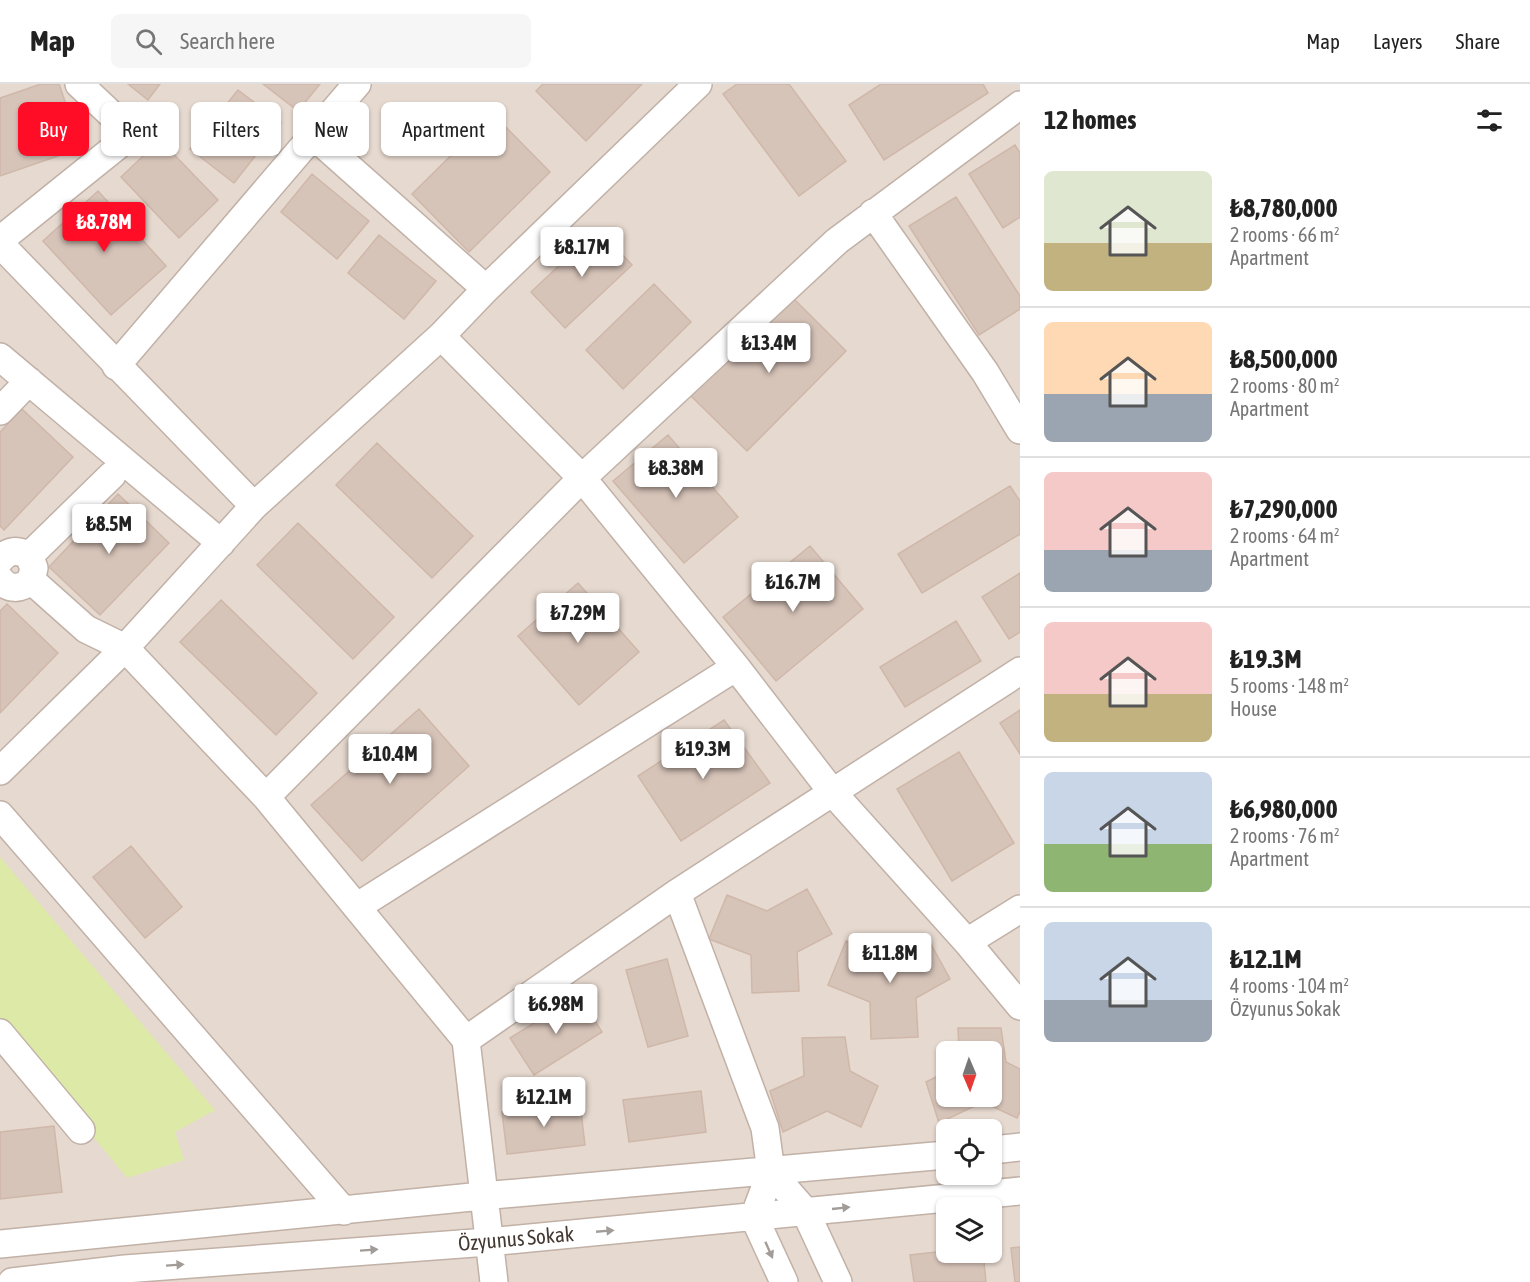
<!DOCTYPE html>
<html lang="en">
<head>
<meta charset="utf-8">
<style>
	body { margin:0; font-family:"Asap Condensed",sans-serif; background:#f6f6f6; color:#222; height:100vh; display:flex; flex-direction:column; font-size:22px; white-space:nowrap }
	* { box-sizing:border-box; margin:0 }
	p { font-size:20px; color:#767676 }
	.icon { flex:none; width:33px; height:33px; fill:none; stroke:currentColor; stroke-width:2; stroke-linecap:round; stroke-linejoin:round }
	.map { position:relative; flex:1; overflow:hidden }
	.sheet { display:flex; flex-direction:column; background:#fff; width:510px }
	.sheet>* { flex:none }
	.banner { position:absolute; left:18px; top:18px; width:570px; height:54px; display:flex; gap:12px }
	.needle { width:39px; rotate:178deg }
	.tools { position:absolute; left:936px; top:957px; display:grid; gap:12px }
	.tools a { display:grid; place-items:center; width:66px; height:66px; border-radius:9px; background:#fff; box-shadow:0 2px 4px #0004; font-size:30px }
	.price { position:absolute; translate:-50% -51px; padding:0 14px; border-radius:6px; background:#fff; color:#222; font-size:20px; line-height:39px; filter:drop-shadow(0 2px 3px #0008) }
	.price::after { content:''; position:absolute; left:50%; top:36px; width:18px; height:14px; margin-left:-9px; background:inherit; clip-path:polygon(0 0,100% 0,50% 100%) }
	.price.selected { background:#ff0c26; color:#fff }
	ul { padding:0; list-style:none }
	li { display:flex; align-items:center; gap:18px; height:150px; padding:0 24px }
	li+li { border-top:2px solid #e0e0e0 }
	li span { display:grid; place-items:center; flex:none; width:168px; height:120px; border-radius:9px; color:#555 }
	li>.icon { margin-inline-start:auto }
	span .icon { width:72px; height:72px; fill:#fffc; stroke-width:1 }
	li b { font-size:26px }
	h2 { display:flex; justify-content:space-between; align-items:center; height:72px; padding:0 24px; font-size:26px }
	.tag { padding:0 21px; border-radius:9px; background:#fff; box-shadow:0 2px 4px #0004; font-size:21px; line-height:54px }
	.tag.selected { background:#ff0c26; color:#fff }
	header { display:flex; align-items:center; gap:36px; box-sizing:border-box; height:84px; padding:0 30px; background:#fff; border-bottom:2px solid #e0e0e0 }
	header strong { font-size:28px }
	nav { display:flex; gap:33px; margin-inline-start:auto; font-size:21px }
	.search { width:420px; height:54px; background:#f6f6f6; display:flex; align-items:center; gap:15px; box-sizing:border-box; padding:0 21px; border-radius:9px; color:#767676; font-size:22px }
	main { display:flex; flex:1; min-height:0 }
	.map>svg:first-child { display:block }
	.residential { fill:#e6d9cf; fill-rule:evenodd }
	.green { fill:#ddeaa7 }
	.building { fill:#d7c4b9; stroke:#cfb7a9; stroke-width:1.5 }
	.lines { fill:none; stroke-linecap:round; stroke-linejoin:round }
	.minor-casing { stroke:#c1b1a7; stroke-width:30 }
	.minor { stroke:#fff; stroke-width:27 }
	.oneway { fill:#a29c98 }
	.labels { text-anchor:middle; stroke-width:5; stroke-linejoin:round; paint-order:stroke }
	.street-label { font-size:21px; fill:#443832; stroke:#fff }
</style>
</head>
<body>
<header>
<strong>Map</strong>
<div class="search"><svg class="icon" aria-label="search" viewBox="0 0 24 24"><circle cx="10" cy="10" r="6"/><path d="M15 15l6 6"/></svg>Search here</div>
<nav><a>Map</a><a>Layers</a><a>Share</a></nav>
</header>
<main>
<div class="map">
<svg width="1020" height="1198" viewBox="0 0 1020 1198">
	<rect width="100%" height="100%" fill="#f2e9e2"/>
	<path class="residential" d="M0,0H1020V1198H0ZM946,968H992V1012H946ZM946,1046H992V1090H946ZM946,1124H992V1168H946Z"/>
	<path class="green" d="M0,773L215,1026L175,1048L184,1076L127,1094L0,939Z"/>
	<path class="building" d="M41,0H59L81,64L0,92V14Z
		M128,0H160L148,16Z
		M263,0H320L298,27Z
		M543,0H642L586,57L536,7Z
		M737,0H789L846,77L799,112L723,10Z
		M881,0H983L988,9L884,76L849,21Z
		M238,6L281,39L234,99L190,65Z
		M493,30L550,88L469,168L412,110Z
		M160,56L218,116L179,154L121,93Z
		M1015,61L1020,69V133L1003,144L969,90Z
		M312,90L369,137L337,175L281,128Z
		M98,107L166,182L111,231L43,157Z
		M956,113L1020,212V225L979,251L909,142Z
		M598,145L632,181L565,244L531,208Z
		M379,151L436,197L404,235L348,189Z
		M654,200L691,238L623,305L586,266Z
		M791,212L846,267L747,367L691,312Z
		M22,325L73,373L4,446L0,442V348Z
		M668,351L738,433L684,479L613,397Z
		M377,359L473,452L432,494L336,401Z
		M1010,402L1020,417V450L922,509L898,470Z
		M118,410L169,459L100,531L49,483Z
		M298,439L394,533L353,575L257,481Z
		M810,462L863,525L776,597L723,533Z
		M1020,489V548L1009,555L982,513Z
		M578,499L639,568L579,621L518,552Z
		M221,516L317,609L276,651L180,558Z
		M7,520L58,569L0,629V527Z
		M956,537L981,577L905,623L880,583Z
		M419,625L469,682L362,777L311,721Z
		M1020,626V670L1000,639Z
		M724,636L770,699L681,757L638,692Z
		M959,668L1014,759L952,797L897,705Z
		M131,762L182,823L145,854L93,793Z
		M807,805L832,850L797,868L799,907L752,909L751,871L709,855L727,811L767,827Z
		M926,851L950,895L916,914L918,953L871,955L870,918L828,901L846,857L886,873Z
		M667,875L688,952L648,963L626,886Z
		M579,911L602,948L534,991L510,954Z
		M958,944H1001L1006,978L1020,985V1027L1017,1034L983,1018L939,1039L926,998L946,988V1012H992V968H959Z
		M845,953L850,987L878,1002L861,1043L827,1027L783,1048L770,1007L804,992L802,954Z
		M701,1007L706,1048L629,1058L623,1016Z
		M580,1019L585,1061L507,1070L502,1028Z
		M54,1042L62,1108L0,1115V1048Z
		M1020,1163V1198H1015L1011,1164Z
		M946,1167L983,1168L986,1198H914L910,1171Z"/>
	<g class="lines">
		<g class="minor-casing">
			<path id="minor" d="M315,53L486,205
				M873,129L985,288L1020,346
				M0,156L132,50L79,0
				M0,160L254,422
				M441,252L582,394L736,583L833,709L967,858L1020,922
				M0,273L221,459
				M116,282L357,0
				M0,327L29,297
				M29,472L112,391
				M0,476C8,466 18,465 29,472L34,484L31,496C21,506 8,506 0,495
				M31,496L86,545L125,564L266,713L466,956L494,1198
				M0,687L125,564L254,422L441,252L486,205L698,0
				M266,713L582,394L837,157L1020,21
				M0,731L344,1127
				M677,809L765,1044L771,1088L754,1133L784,1198
				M358,822L736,583
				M967,858L1020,825
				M0,949L81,1046
				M466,956L677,809L1020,587
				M992,1066L1020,1063
				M771,1088L805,1127L838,1198
				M0,1160L482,1112L946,1071
				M12,1198L125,1185L488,1158L1020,1107"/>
		</g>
		<use href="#minor" class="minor"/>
	</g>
	<defs><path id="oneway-solid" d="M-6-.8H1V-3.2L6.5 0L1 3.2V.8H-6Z" transform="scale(1.5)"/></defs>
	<g class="oneway">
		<use href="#oneway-solid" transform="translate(841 1124) rotate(-6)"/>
		<use href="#oneway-solid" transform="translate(605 1147) rotate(-5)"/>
		<use href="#oneway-solid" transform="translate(369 1166) rotate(-4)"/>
		<use href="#oneway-solid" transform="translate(769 1166) rotate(66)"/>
		<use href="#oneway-solid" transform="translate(175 1181) rotate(-4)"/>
	</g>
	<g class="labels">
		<g class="street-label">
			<text transform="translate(516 1155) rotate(-5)" y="7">Özyunus Sokak</text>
		</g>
	</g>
</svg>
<div class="tools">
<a><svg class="needle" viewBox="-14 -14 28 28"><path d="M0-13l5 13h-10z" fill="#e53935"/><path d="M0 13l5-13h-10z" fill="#767676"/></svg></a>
<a><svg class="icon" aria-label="locate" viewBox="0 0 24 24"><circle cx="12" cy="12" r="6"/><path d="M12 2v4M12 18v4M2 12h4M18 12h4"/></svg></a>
<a><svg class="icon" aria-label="layers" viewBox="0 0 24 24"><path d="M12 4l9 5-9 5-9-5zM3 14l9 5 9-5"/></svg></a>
</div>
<b class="price selected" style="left:104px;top:169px">₺8.78M</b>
<b class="price" style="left:582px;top:194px">₺8.17M</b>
<b class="price" style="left:769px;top:290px">₺13.4M</b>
<b class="price" style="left:676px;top:415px">₺8.38M</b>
<b class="price" style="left:109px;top:471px">₺8.5M</b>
<b class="price" style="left:793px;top:529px">₺16.7M</b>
<b class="price" style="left:578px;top:560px">₺7.29M</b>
<b class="price" style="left:703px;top:696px">₺19.3M</b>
<b class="price" style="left:390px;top:701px">₺10.4M</b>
<b class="price" style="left:890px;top:900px">₺11.8M</b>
<b class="price" style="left:556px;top:951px">₺6.98M</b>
<b class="price" style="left:544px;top:1044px">₺12.1M</b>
<div class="banner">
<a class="tag selected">Buy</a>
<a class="tag">Rent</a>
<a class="tag">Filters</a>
<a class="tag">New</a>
<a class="tag">Apartment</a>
</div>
</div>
<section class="sheet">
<h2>12 homes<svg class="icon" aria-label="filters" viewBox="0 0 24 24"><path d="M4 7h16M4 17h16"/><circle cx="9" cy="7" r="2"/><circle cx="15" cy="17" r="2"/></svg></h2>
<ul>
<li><span style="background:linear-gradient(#dfe7d0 60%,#c2b280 0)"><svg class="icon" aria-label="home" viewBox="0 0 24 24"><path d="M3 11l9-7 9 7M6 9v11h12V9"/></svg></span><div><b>₺8,780,000</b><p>2 rooms · 66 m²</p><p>Apartment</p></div></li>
<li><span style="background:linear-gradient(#ffd9b3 60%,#9aa5b1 0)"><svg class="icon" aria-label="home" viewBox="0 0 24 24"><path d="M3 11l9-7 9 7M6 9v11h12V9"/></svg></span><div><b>₺8,500,000</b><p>2 rooms · 80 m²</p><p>Apartment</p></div></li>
<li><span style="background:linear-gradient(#f6c9c9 65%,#9aa5b1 0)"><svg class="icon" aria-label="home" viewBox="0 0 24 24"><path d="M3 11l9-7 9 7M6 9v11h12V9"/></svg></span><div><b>₺7,290,000</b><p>2 rooms · 64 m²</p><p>Apartment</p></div></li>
<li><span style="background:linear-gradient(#f6c9c9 60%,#c2b280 0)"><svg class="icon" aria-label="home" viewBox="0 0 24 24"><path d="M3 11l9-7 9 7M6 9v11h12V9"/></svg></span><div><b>₺19.3M</b><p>5 rooms · 148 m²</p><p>House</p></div></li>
<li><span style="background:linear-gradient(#c9d6e8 60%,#8fb573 0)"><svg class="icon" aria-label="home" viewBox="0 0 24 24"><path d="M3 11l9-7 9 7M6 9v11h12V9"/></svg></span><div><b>₺6,980,000</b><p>2 rooms · 76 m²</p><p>Apartment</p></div></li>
<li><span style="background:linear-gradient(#c9d6e8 65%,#9aa5b1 0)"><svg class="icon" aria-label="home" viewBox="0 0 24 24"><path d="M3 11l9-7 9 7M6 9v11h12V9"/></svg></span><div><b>₺12.1M</b><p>4 rooms · 104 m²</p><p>Özyunus Sokak</p></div></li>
</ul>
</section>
</main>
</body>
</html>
